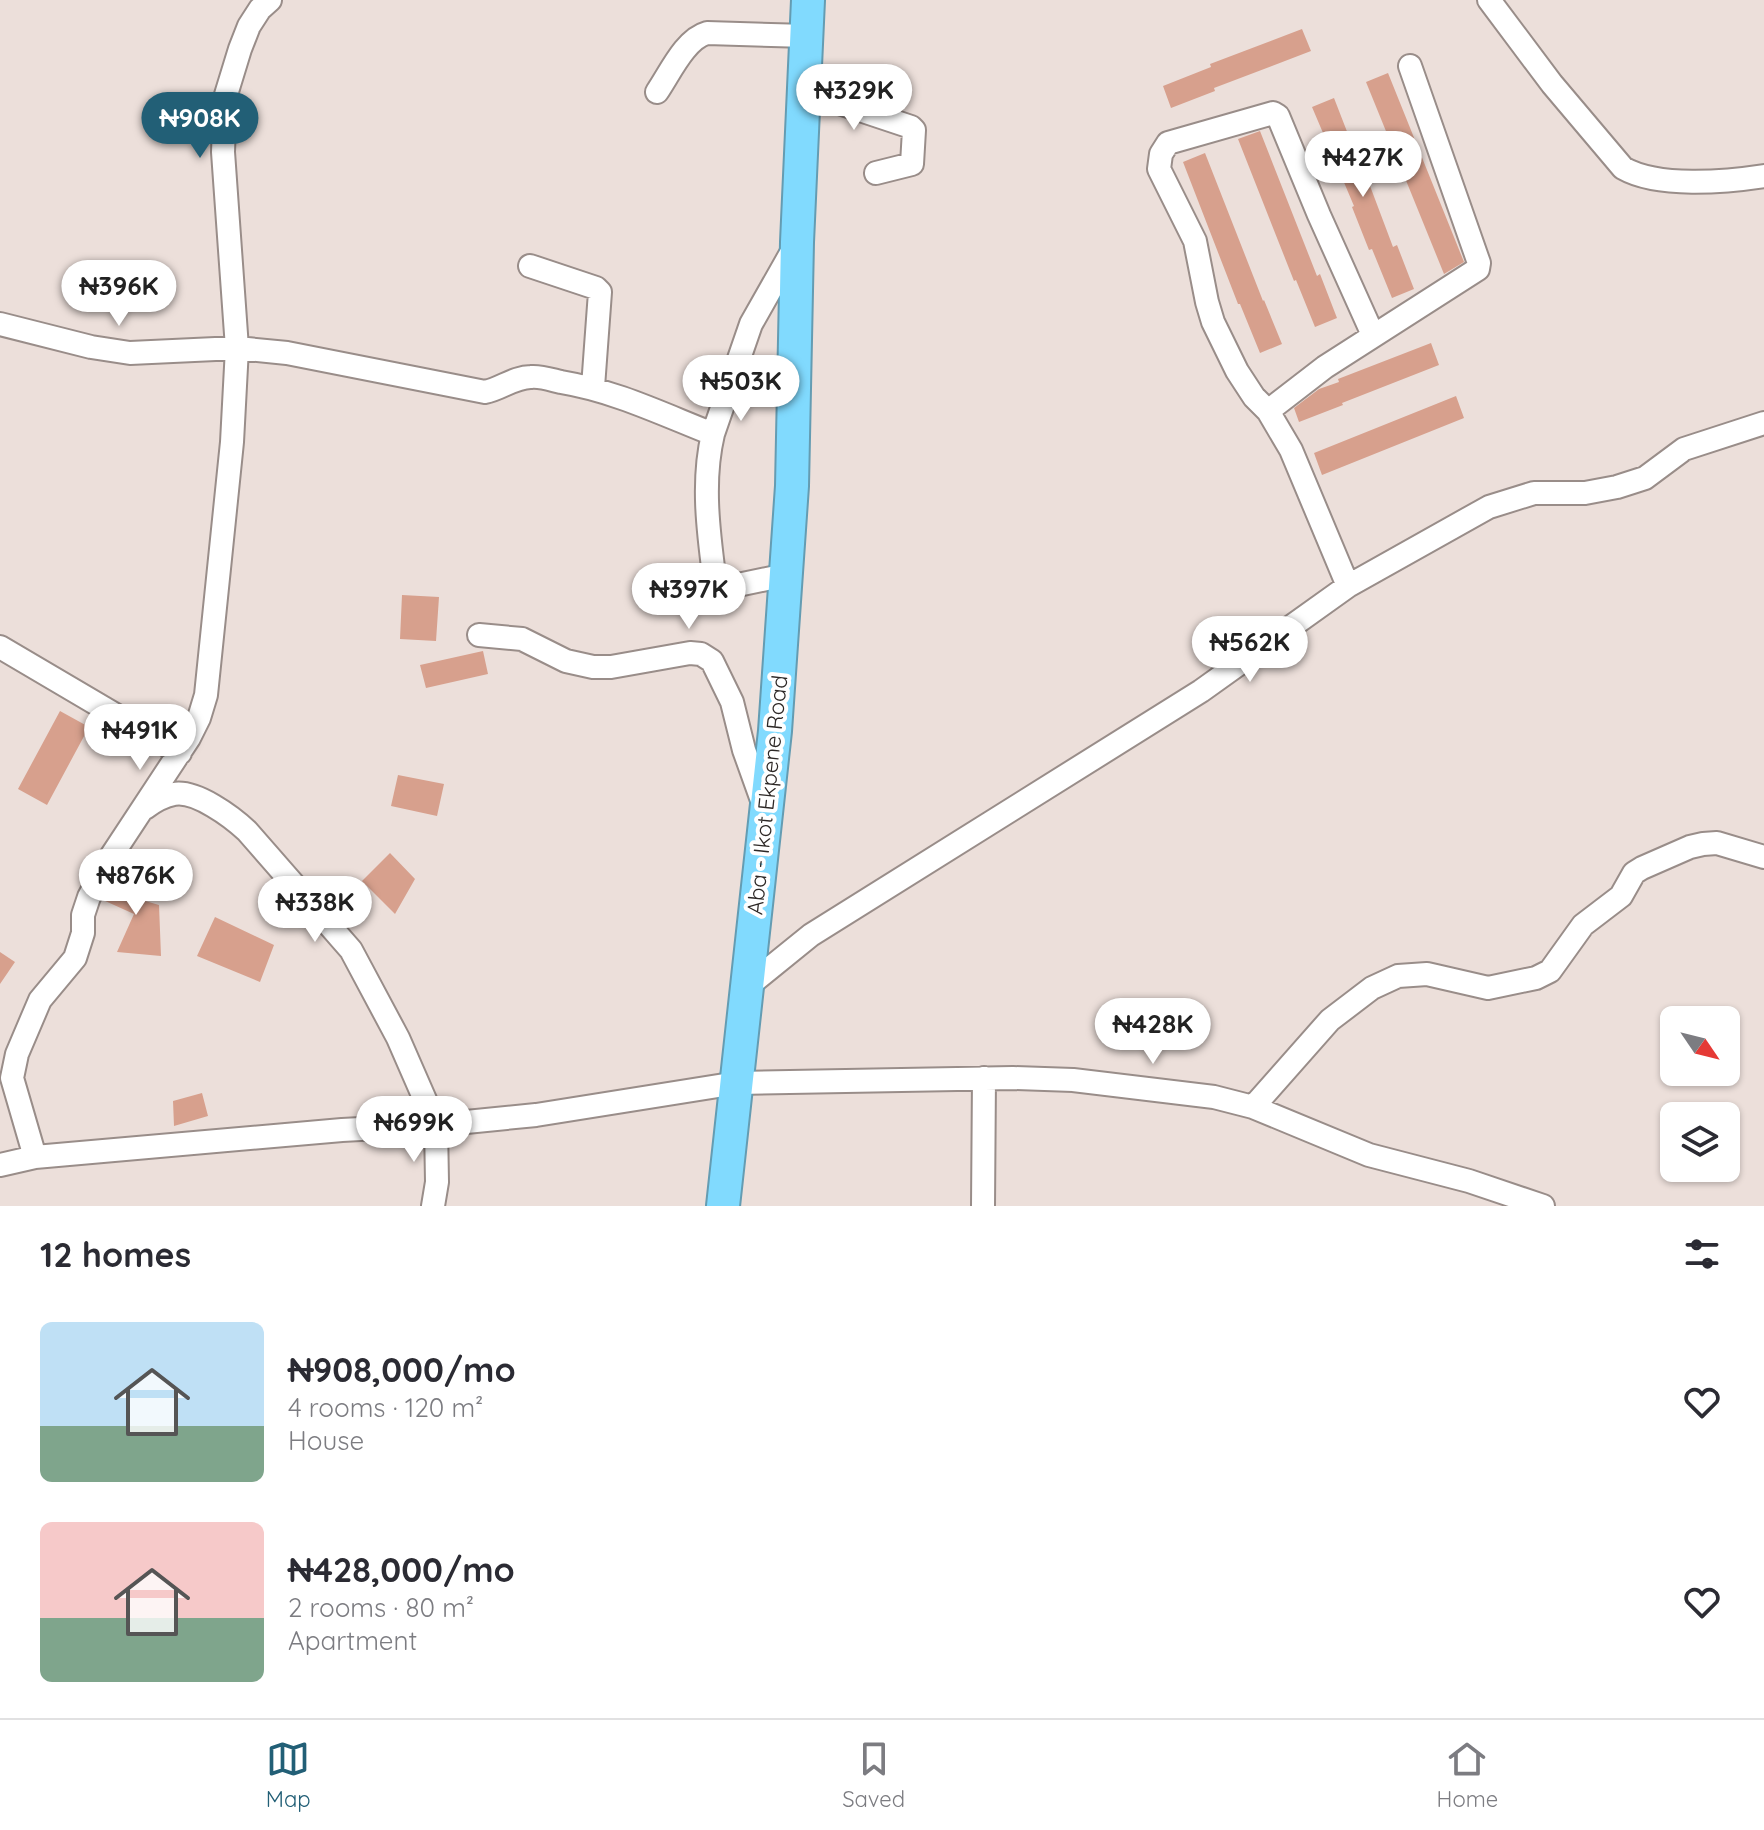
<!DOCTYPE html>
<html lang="en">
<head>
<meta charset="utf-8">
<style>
	body { margin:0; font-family:Quicksand,sans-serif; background:#f7f7f7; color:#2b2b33; height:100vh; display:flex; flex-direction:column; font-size:30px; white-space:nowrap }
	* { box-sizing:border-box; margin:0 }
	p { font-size:26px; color:#7c7c81 }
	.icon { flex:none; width:44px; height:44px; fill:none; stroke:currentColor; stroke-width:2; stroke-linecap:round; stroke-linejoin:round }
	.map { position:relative; height:1206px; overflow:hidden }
	.sheet { display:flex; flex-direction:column; background:#fff; flex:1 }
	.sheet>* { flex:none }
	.needle { width:52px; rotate:125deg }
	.tools { position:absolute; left:1660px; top:1006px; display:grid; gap:16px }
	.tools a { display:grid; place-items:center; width:80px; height:80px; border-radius:12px; background:#fff; box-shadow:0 2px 6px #0004; font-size:40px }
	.price { position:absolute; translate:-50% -68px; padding:0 18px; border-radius:28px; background:#fff; color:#222; font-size:26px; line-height:52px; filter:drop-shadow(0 2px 4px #0008) }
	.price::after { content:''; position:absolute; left:50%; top:48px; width:24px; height:18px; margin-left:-12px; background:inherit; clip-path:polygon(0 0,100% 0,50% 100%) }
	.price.selected { background:#225f76; color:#fff }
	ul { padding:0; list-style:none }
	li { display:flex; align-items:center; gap:24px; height:200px; padding:0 40px }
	li span { display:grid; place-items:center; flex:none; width:224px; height:160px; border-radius:12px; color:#555 }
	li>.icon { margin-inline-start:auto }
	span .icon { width:96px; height:96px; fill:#fffc; stroke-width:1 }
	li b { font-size:34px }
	h2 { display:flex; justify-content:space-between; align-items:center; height:96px; padding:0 40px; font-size:34px }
	.tabs { display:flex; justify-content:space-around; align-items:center; height:112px; border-top:2px solid #e1e1e2; background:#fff; font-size:22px; color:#7c7c81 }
	.tabs a { display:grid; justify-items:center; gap:4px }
	.tabs .selected { color:#225f76 }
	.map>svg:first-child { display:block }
	.building { fill:#d7a08d }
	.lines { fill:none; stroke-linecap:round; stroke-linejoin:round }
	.minor-casing { stroke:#998d89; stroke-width:26 }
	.highway-casing { stroke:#649cb2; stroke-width:36 }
	.minor { stroke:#fff; stroke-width:22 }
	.highway { stroke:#81dafe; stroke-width:32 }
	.labels { text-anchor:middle; stroke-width:8; stroke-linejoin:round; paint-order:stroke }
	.street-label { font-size:22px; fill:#2d2826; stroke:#fff }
</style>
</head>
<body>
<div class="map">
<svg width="1764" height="1206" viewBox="0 0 1764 1206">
	<rect width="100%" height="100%" fill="#ecdfda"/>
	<path class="building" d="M1302,29L1311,51L1214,88L1215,91L1171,108L1163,86L1211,67L1210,64Z
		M1388,73L1464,262L1444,274L1366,82Z
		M1334,98L1353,147L1355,146L1393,247L1397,245L1414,289L1392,298L1372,249L1369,250L1352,207L1354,206L1312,107Z
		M1260,131L1317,276L1320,274L1337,318L1315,327L1296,280L1294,281L1238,139Z
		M1205,153L1263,301L1264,300L1282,344L1260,353L1240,304H1238L1183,162Z
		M1431,343L1439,365L1342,403L1343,405L1299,422L1294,408L1319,389L1339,382L1338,379Z
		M1456,396L1464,418L1322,475L1314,453Z
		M402,595L439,597L436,641L400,639Z
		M483,651L488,674L426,688L420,665Z
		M60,711L89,727L47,805L18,789Z
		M398,775L444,784L437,816L391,806Z
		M390,853L415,879L395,914L362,881Z
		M120,869L141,879L135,898L159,905L161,956L117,952L134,914L103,900Z
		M215,917L274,945L260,982L197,956Z
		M0,952L15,962L0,984Z
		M202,1093L208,1116L174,1126L173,1101Z"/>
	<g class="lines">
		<g class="minor-casing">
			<path id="minor" d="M1489,0L1552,84L1623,168C1658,188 1725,182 1764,176
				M803,91L911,127L914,130L912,164L876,173
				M657,92C670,73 685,39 707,33L807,36
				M530,266L596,288L600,292L593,387
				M0,324L91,347L130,353L237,348L287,353L485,392C501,389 514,377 531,377C541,376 552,380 561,382C615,391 662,414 713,434
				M1268,411L1325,367L1478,269L1479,263L1410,66
				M786,575L733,586C724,585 719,582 714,575C708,529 702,480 713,434L751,324L794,248
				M1348,586L1291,450L1268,411L1254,397L1237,371L1213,322L1207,302L1195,241L1159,169L1161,154L1168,143L1273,113L1278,116L1319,215L1373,335
				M479,635L522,639L566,661L593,667H611L690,653L701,654L712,661L732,702L744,750L763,803
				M0,647L180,753
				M145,808C153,802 163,796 174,794C196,790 232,817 247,831L351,950L398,1038L436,1125L437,1182L433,1206
				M748,986L811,935L1201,691L1348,586L1489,507L1534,493H1585L1617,487L1645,478L1684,449L1764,423
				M1253,1107L1330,1020L1372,988L1398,976L1427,974L1488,988L1536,978L1550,971L1583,925L1621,896L1634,873L1642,868L1690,847L1703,844L1717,843L1764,857
				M35,1157L12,1078L17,1054L40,1000L75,958L83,933V915L89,897L110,858L189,738L199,718L206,695L232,442L237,348L223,152L225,98L240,49L249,26L260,9L270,0
				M0,1165L35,1157L342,1130L436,1125L536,1115L737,1083L1013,1078L1073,1080L1214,1097L1253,1107L1369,1155L1469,1181L1543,1206
				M983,1206L984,1078"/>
		</g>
		<g class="highway-casing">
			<path id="highway" d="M723,1206L775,731L792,486L797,242L808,0"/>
		</g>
		<use href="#minor" class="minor"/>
		<use href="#highway" class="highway"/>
	</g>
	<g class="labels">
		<g class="street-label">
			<text transform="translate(767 795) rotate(-84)" y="8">Aba - Ikot Ekpene Road</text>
		</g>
	</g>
</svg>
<div class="tools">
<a><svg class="needle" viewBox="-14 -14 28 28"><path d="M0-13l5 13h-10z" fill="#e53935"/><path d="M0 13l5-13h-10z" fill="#7c7c81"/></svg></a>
<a><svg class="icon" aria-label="layers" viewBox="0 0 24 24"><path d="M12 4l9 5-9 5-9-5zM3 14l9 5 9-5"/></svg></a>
</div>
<b class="price" style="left:854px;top:132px">₦329K</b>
<b class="price selected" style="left:200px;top:160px">₦908K</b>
<b class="price" style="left:1363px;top:199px">₦427K</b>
<b class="price" style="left:119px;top:328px">₦396K</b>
<b class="price" style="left:741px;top:423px">₦503K</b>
<b class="price" style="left:689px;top:631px">₦397K</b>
<b class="price" style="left:1250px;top:684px">₦562K</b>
<b class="price" style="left:140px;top:772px">₦491K</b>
<b class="price" style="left:136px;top:917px">₦876K</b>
<b class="price" style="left:315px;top:944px">₦338K</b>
<b class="price" style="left:1153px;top:1066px">₦428K</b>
<b class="price" style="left:414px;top:1164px">₦699K</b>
</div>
<section class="sheet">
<h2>12 homes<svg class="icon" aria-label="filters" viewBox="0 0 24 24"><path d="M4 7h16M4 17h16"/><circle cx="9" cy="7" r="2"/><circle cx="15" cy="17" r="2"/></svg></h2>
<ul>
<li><span style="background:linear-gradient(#bfe0f5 65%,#7fa58c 0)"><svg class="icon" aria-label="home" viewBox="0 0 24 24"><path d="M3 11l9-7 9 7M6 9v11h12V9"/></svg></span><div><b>₦908,000/mo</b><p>4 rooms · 120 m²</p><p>House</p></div><svg class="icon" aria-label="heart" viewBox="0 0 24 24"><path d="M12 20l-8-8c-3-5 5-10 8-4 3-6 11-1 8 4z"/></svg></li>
<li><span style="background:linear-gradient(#f6c9c9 60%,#7fa58c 0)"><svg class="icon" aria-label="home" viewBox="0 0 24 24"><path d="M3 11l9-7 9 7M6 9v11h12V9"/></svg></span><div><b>₦428,000/mo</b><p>2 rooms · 80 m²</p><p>Apartment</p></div><svg class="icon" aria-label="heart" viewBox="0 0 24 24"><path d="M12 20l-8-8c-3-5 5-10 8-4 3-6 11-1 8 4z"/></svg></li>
</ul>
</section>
<nav class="tabs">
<a class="selected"><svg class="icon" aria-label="map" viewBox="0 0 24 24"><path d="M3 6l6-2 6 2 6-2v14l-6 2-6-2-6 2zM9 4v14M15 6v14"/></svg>Map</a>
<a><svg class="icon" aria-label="saved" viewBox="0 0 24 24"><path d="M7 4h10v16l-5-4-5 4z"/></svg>Saved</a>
<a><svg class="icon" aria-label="home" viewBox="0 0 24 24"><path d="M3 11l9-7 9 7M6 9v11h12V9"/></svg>Home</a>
</nav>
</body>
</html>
